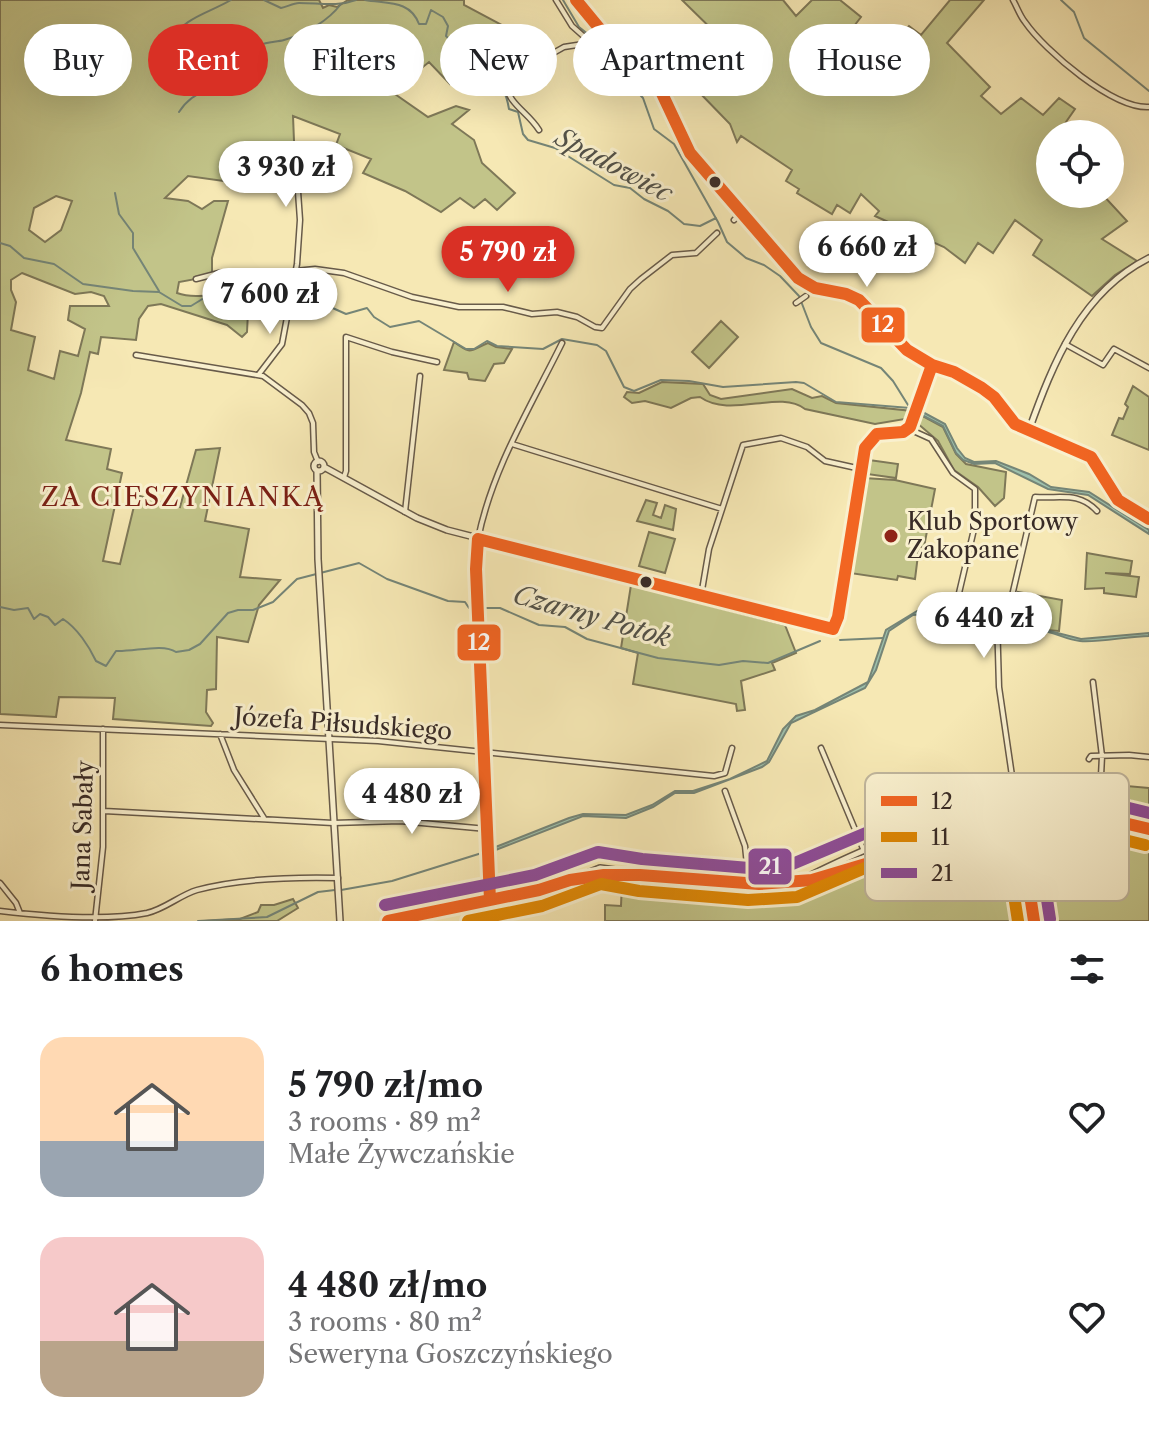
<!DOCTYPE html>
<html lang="en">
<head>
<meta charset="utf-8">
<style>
	body { margin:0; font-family:"Libre Caslon Text",serif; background:#f2f2f2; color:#202124; height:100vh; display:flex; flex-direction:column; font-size:30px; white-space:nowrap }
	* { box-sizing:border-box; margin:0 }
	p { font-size:26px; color:#757577 }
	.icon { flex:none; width:44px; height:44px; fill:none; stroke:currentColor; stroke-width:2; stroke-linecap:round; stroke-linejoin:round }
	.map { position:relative; height:921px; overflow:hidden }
	.side { display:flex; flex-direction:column; background:#fff; flex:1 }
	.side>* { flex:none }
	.banner { position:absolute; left:24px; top:24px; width:1102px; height:72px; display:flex; gap:16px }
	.tools { position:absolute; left:1036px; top:120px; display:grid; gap:16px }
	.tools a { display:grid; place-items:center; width:88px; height:88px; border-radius:50%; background:#fff; box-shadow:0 8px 32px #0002; font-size:40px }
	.price { position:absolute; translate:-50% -68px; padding:0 18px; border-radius:28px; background:#fff; color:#222; font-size:26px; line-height:52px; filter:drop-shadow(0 2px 4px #0008) }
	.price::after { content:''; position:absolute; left:50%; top:48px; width:24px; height:18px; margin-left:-12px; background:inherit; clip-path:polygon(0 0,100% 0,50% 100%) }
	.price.current { background:#d93025; color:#fff }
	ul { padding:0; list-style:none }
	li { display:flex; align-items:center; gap:24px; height:200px; padding:0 40px }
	li span { display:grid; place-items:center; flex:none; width:224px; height:160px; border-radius:24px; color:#555 }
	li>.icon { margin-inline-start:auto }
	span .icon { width:96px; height:96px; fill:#fffc; stroke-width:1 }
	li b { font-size:34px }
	h2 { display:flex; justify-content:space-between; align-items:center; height:96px; padding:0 40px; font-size:34px }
	.tag { padding:0 28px; border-radius:36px; background:#fff; box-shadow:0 8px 32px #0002; font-size:28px; line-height:72px }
	.tag.current { background:#d93025; color:#fff }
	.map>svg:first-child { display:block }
	.green { fill:#c2c489; stroke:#7e7858; stroke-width:2; fill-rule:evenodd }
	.water { fill:#9dc0ac; stroke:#758577; stroke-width:2 }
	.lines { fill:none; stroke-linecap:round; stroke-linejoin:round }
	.stream { stroke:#758577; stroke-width:2 }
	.minor-casing { stroke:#685b4a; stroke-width:7 }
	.tertiary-casing { stroke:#685b4a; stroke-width:8 }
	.minor { stroke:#f9f0ce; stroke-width:4 }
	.tertiary { stroke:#f9f0ce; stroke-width:5 }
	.bus-1-casing { stroke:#f9f0ce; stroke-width:18 }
	.bus-2-casing { stroke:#f9f0ce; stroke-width:18 }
	.bus-3-casing { stroke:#f9f0ce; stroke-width:18 }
	.bus-1 { stroke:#f26522; stroke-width:12 }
	.bus-2 { stroke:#e08804; stroke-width:12 }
	.bus-3 { stroke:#8e4d99; stroke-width:12 }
	.bus-dot { fill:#392c27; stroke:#f9f0ce; stroke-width:3 }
	.poi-dot { fill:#8f2418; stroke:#f9f0ce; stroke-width:3 }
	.labels { text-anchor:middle; stroke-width:6; stroke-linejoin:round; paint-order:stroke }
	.poi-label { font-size:24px; fill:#392c27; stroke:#f9f0ce; text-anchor:start }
	.street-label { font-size:24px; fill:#392c27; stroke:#f9f0ce }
	.water-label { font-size:26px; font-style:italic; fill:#525148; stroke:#f9f0ce }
	.neighbourhood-label { font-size:26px; letter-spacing:2px; fill:#7a1f14; stroke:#f9f0ce }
	.key { fill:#f9f0ce; stroke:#bfb59c; stroke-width:2 }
	.key-label { font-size:22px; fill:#392c27 }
	.line-badge { stroke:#f9f0ce; stroke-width:3 }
	.badge-label { font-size:22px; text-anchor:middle; font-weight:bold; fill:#fff }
</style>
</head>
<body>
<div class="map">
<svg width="1149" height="921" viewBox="0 0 1149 921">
	<rect width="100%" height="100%" fill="#f6e8b4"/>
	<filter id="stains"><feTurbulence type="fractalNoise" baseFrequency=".0025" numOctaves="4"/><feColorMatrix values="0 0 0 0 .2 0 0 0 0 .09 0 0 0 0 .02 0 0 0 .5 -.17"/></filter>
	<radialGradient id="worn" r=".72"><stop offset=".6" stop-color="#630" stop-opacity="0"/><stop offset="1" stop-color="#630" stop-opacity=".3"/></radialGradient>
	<path class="green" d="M0,0H319L323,8L329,5L337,7L348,0H464V5L511,30L450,84L429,62L392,92L428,117L456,106L469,110L452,124L474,140L482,163L515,193L497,210L485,199L474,208L460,198L441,212L405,191L363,173L371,159L336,145L340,134L293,116L296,191L188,176L165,198L188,201L202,209L214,201H228L212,258V276L179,282L177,293C191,298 197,295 210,296C222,297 238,306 248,312L247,332L242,337L227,325L161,304L148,306L139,319L136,340L101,337L98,354L90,352L81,393L66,440L111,449L107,469L122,473L103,561L120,564L135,502L139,501L140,496L180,507L196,450L220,448L205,521L249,529L240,577L280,580L259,605L248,642L217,637L216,689L207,690L206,712L213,723L211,726L113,719L115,698L59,697L56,717L0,714ZM56,196L72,201L61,230L45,242L29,230L34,208ZM22,273L75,294L91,292L104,296L109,306H70L68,320L85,329L78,356L60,351L54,379L28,370L35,337L11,330L16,302L11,290V280Z
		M682,0H783L796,16L812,0H840L861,17L851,30L866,41L877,27L894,42L909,26L921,35L950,0H984L947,43L990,87L981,96L1001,114L1021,98L1043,115L1059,98L1075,109L1066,122L1084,134H1050V194H1102L1127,221L1102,239L1137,261L1115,275L1092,296L1033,255L1042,240L1015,220L993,253L978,243L965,263L944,247L875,216L879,211L861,194L850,213L837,205L832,214L797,193L799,189L786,181L792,170L741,136L737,142L730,124L697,90L717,59H720L731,48Z
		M721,321L738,337L709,368L692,352Z
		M454,342C473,356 470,350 488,343L496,347L512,349L504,363L494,364L485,381L469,379L467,373L444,370Z
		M662,382L703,384L710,395L721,399L792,389L812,398L822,396L836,403L912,411L911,418L875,424L805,409C779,389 731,419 700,397L691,398L671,408L645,401L632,403L624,397L627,392L639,393Z
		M1133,386L1149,397V450L1112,435L1119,418L1123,419L1128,407L1125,404Z
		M919,414L943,427L956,454L966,464L1006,472L1004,498L995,506L978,487L954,470L938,441L917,423Z
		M869,460L898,464L896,478L867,474Z
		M864,478L895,480L935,489L924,547H919L915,579L898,576L897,580L850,573Z
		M646,500L657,503L653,515L661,518L665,505L676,509L673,530L637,521Z
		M649,532L675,539L665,573L639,566Z
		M1087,553L1132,561L1130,574L1105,573L1139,577L1136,597L1104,593V588L1085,589Z
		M631,585L785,625L796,653L772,663L775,670L741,681L745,710L737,711L736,704L633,684L638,653L621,648Z
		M1018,592L1062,600L1059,631L1004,627L1016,609Z
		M1104,786L1125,789V795L1127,786L1149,788V806L1103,792Z
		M1037,820L1098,825L1149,838V921H1045L1031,828V824Z
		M970,822V836L1012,838L1024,921H605V905L621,906L622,881L627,879C708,885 772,899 852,873C892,859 928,834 970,822Z
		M293,899L298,908L277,921H205L240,919L258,912L261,905H274Z"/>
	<path class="water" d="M917,409L945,424L957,448L965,458L974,462L996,461L1029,474L1051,487L1089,492L1149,530V534L1088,495L1048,489L995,463L974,464L963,460L956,453L943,426L916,412Z
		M917,611L932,616L958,633H988L1005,629L1038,628L1081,639L1149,633V636C1130,636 1096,643 1080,641C1066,640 1053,631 1038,630C1011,628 984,641 957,635C940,632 933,613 913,615L889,631L876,670L865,688L791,723L769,762L762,767L694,793H675L653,807L626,818L583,816L488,853V850L569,818L583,814L626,815L652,805L675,791H693L730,779L767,761L783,729L796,716L815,710L868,682L886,630Z"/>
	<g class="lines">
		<path class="stream" d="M264,0L281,8C287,7 293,3 299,3C320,3 337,7 356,0
			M365,0C388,4 410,0 419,24H426L431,10L443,17L448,26L446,36L450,40L467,31L480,37L490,57C484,86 490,71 503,90C506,95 508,103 509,109L518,112L523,134L528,140L555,148L614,185L630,188L644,199L668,211L684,224L700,226L716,218
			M563,0L579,27L609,51L619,72L643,98L654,129L674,144L718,222L727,242L746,258L764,265L780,276L799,296L811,327L821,343L881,368L893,381L908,405L915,410
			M1061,0L1074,12L1084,38L1149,91
			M170,42C184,17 207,14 231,0
			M179,112C192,92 207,92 223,79C236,68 245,54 260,45C267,42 277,42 284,40C306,34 328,21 341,4
			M115,193L119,214L133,233V248L159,291
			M0,243L10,246L24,258L54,264L83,284L133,291L159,292L182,306H191L204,298C221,300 236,314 249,299V287L261,278L275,279L288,288L346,314L367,308L374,317L390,327L419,321L466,349H474L487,341L497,346L543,349L562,339L597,345L606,351L624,387L634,391L661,380L689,381L723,387L796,382L804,383L836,402L910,408
			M0,607L14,610L28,608L34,619L40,614L48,617L55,625L63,619C77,628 89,646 96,661L106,666L116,651C134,652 163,643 176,652L189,650L200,644L228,613L238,610H253L273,602L297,579L359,563L387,579L448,601L465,602L469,608H500L539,625L565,627L587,639L658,658L719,665L743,661L768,663L820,641
			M840,640L883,638
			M341,890L392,881L485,852
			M198,921L267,917L318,892L335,890"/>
		<g class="minor-casing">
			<path id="minor" d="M556,0L572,26L590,42
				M576,0L609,40L658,85L690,153L797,277L813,287L846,294L860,301L901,345L932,365
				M1013,0C1017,7 1020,16 1025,22C1045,51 1113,109 1149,107
				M539,130C528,112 509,105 505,83L507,79L564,47L609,40
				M734,220L741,213
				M295,271L315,269L344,273L412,297L459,307H503L532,314L557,312L577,317L595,327L602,328L630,289L641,279L672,255L696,253L717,233
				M196,279L219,273L294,277
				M796,303L806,296
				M1065,344L1103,365L1114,349L1149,368
				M136,355L263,376L302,405L309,413L313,423L314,452L318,462
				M259,374L282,344L297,264L300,220L295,149
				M909,429L931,439L953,473L975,489V525L959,593L963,606L972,617H997L1008,613L1035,497C1060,499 1078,491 1097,511
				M1029,430L1092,458L1116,498L1130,509L1149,519
				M512,444L722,509
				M344,477L346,471V337L392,352L437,362
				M405,512L420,376
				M478,539C492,469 531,406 562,343
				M701,596L709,549L743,445L781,438L807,447L825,461L861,469
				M997,618L999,687L1017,810
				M0,725L378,741L714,776L725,773L732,748
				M220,734L234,770L264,818
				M821,748L864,851
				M1089,759L1091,756L1129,755L1149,757
				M725,791L745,846L749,884
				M104,811L333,823L400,821L487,829
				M1093,815L1101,776L1102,756L1093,682
				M0,883L16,903L20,913
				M490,900L491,921
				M0,911C42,916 106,921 147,913C165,909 180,895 197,890C241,878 293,877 338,878
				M95,921L103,847V729"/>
		</g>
		<g class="tertiary-casing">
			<path id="tertiary" d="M314 466a5 5 0 1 1 10 0a5 5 0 1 1-10 0Z
				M324,467L417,518L447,530L831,629L836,625L838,617L865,448L877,434L903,432L910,427L932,365C952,368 978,381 993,397C1006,410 1010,424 1029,430C1053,363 1081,292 1149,258
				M317,471L318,559L340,921
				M478,539L476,569L490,900
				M1017,810L1034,921
				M575,878L600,868L630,872
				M803,879C925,818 1014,790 1149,829
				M388,921C438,911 488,901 538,890C560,885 580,878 603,876C656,870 709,883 761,884C833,886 894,851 956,820"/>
		</g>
		<use href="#minor" class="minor"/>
		<use href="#tertiary" class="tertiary"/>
		<g class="bus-1-casing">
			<path id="bus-1" d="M576,0L609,40L658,85L690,153L798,278L815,288L846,294L859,300L907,350L932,365L954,372L982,388L994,397L1015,424L1091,457L1118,500L1149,519
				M1017,810L1034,921
				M490,900L476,569L478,539L833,629L838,617L865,448L877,434L903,432L910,427L932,365
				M388,921L539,890L570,880L604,875H640L759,884L812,880L869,863L956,820L1007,811L1086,814L1149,829"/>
		</g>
		<g class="bus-2-casing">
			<path id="bus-2" d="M1001,812L1018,921
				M468,921L542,906L601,884L639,891L748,900L797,897L921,844L1008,827L1084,830L1145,845"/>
		</g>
		<g class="bus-3-casing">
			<path id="bus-3" d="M1033,808L1050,919
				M385,905L535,875L598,852L642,859L749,868L790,865L911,814L1006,795L1088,798L1149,813"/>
		</g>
		<use href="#bus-1" class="bus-1"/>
		<use href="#bus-2" class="bus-2"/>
		<use href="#bus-3" class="bus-3"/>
	</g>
	<g class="bus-dot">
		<circle cx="715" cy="182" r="7"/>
		<circle cx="646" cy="582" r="7"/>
	</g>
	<circle class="poi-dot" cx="891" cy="536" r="8"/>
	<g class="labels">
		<g class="poi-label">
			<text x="907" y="530">Klub Sportowy<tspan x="907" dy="28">Zakopane</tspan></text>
		</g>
		<g class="street-label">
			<text transform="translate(343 724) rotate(4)" y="8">Józefa Piłsudskiego</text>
			<text transform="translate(83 825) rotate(-88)" y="8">Jana Sabały</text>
		</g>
		<g class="water-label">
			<text transform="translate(614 165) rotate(28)" y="9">Spadowiec</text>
			<text transform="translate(592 616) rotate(16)" y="9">Czarny Potok</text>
		</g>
		<g class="neighbourhood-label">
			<text x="183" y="506">ZA CIESZYNIANKĄ</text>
		</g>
	</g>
	<rect x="865" y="773" width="264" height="128" rx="12" class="key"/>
	<rect x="881" y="796" width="36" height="10" fill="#f26522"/>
	<rect x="881" y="832" width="36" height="10" fill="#e08804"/>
	<rect x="881" y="868" width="36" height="10" fill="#8e4d99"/>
	<g class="key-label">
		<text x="931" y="809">12</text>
		<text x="931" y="845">11</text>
		<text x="931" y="881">21</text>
	</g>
	<g class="line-badge">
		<rect x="860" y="306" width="46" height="38" rx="8" fill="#f26522"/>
		<rect x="456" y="623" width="46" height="39" rx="8" fill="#f26522"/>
		<rect x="747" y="847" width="46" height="39" rx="8" fill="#8e4d99"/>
	</g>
	<g class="badge-label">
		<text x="883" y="332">12</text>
		<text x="479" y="650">12</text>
		<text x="770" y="874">21</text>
	</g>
	<rect width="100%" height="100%" filter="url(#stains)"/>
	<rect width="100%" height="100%" fill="url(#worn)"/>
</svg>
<div class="tools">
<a><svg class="icon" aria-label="locate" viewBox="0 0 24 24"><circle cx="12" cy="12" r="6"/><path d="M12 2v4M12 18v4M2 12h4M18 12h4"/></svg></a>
</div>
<b class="price" style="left:286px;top:209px">3 930 zł</b>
<b class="price" style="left:867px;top:289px">6 660 zł</b>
<b class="price current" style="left:508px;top:294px">5 790 zł</b>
<b class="price" style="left:270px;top:336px">7 600 zł</b>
<b class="price" style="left:984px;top:660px">6 440 zł</b>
<b class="price" style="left:412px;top:836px">4 480 zł</b>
<div class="banner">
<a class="tag">Buy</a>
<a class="tag current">Rent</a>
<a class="tag">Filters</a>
<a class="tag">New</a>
<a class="tag">Apartment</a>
<a class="tag">House</a>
</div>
</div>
<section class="side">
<h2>6 homes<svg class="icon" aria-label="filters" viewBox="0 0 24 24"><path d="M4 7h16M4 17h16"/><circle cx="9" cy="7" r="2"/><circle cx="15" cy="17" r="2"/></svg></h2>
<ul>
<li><span style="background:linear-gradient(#ffd9b3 65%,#9aa5b1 0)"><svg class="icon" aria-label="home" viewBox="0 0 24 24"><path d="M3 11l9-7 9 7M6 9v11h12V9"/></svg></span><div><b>5 790 zł/mo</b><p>3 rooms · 89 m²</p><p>Małe Żywczańskie</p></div><svg class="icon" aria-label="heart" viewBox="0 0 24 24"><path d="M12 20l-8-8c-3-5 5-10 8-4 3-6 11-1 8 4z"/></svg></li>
<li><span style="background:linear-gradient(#f6c9c9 65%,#b9a48a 0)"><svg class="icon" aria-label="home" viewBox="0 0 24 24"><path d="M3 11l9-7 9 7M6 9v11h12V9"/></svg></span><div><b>4 480 zł/mo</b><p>3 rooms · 80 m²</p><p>Seweryna Goszczyńskiego</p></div><svg class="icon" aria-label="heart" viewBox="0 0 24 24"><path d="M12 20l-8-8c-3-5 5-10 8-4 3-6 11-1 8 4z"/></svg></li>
</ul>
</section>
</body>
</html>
